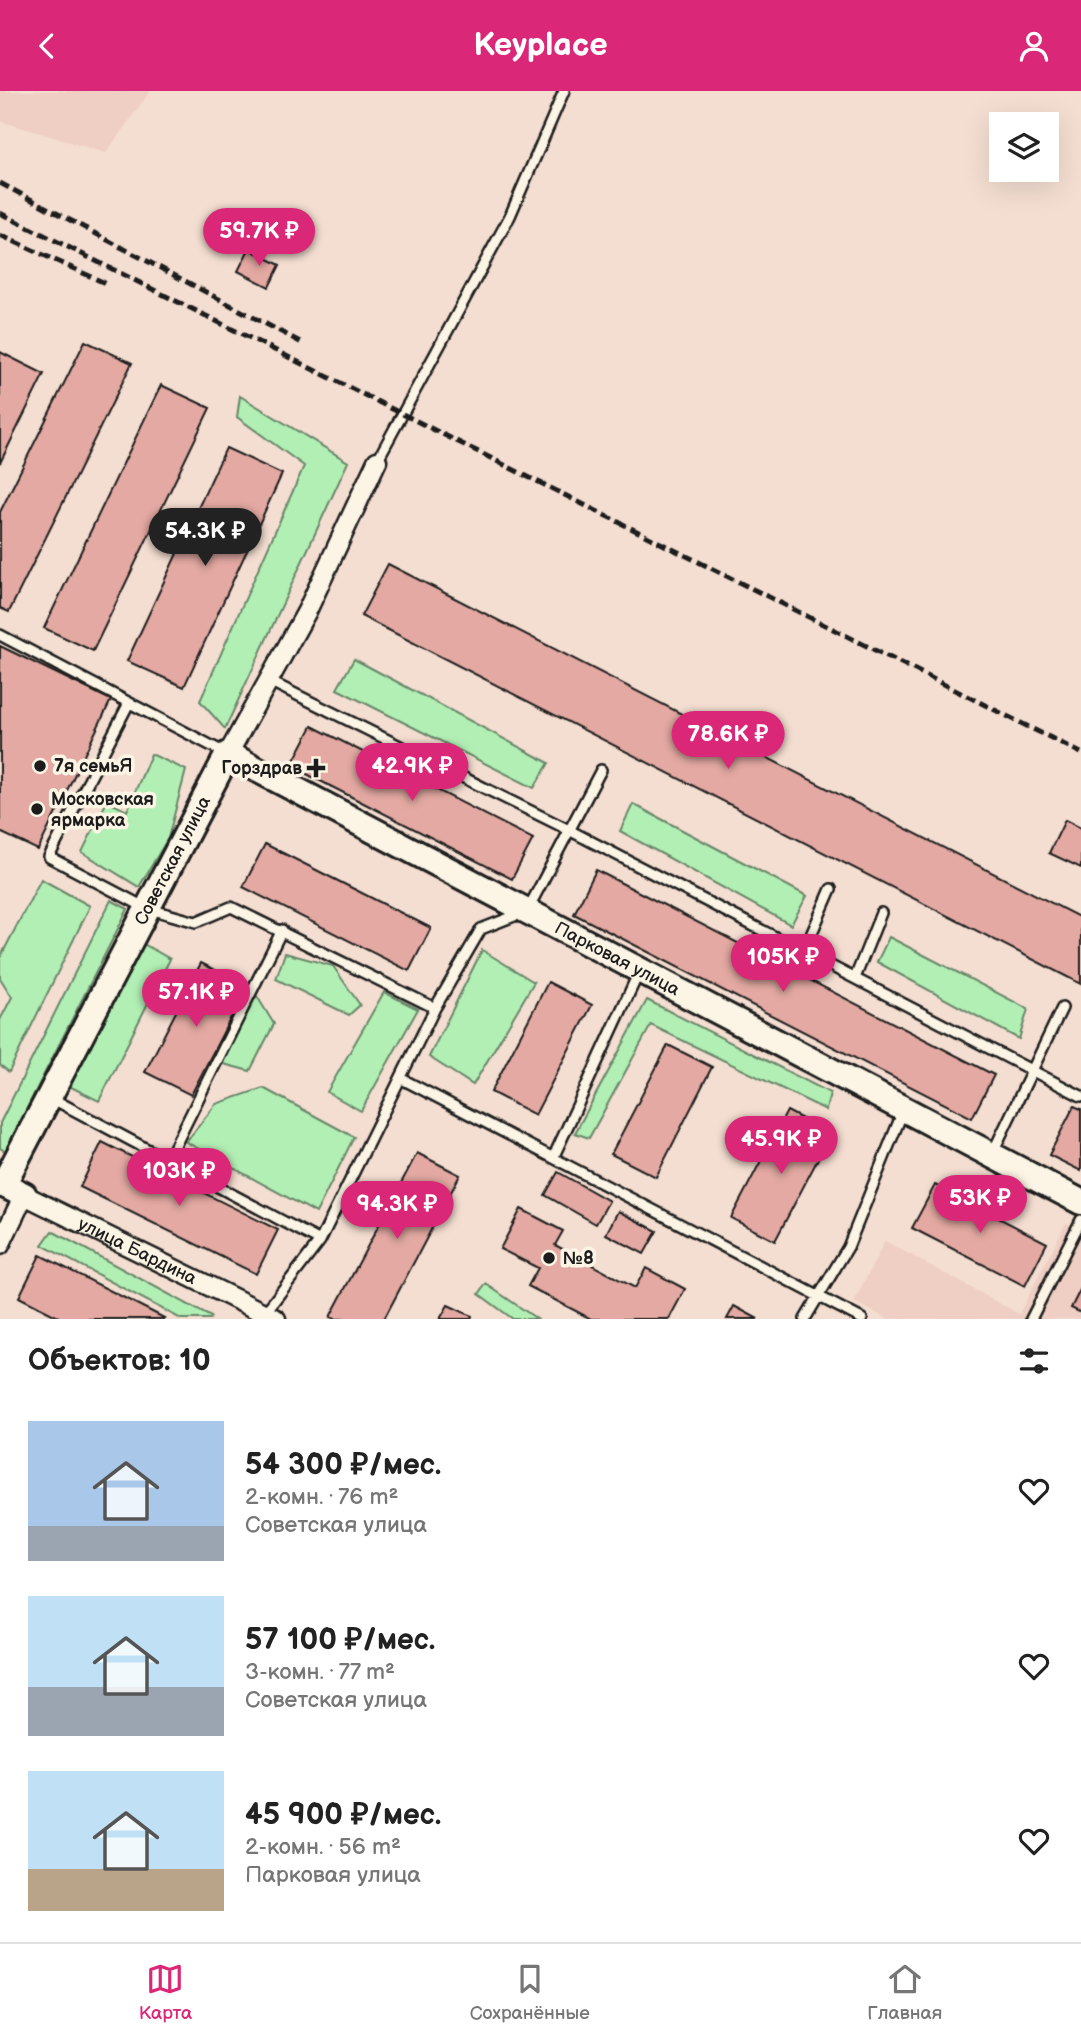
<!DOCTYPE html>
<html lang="ru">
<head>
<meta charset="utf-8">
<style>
	body { margin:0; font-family:"Balsamiq Sans",sans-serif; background:#f2f2f2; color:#222; height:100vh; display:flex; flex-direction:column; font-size:26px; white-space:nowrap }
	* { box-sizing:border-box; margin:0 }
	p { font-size:23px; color:#767676 }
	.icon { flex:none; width:38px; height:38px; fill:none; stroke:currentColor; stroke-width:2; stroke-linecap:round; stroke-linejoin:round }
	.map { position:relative; height:1228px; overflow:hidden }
	.panel { display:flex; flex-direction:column; background:#fff; flex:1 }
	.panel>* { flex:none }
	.tools { position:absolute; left:989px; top:21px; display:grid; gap:14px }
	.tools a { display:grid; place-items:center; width:70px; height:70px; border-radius:0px; background:#fff; box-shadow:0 7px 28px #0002; font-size:35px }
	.price { position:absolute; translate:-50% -60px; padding:0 16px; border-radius:24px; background:#db2777; color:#fff; font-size:23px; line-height:46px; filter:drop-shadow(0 2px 4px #0008) }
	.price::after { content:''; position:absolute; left:50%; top:42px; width:21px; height:16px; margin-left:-10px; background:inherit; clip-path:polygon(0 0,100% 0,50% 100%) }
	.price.active { background:#222; color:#fff }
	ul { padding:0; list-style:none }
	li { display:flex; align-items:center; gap:21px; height:175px; padding:0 28px }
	li span { display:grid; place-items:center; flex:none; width:196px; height:140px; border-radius:0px; color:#555 }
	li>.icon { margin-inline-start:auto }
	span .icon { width:84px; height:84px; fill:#fffc; stroke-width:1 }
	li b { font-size:30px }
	h2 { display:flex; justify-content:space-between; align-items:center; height:84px; padding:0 28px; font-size:30px }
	header { display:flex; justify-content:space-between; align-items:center; height:91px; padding:0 28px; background:#db2777; color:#fff; font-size:32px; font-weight:600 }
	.menu { display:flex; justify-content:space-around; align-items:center; height:98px; border-top:2px solid #e0e0e0; background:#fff; font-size:19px; color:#767676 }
	.menu a { display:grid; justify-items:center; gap:4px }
	.menu .active { color:#db2777 }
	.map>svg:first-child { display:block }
	.built { fill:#efcec3 }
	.green { fill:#b2efb5; stroke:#678668; stroke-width:2 }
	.building { fill:#e3a9a2; stroke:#1c1c1c; stroke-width:2 }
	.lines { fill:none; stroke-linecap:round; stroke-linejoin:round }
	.lane-casing { stroke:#1c1c1c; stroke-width:14 }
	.street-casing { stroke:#1c1c1c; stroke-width:23 }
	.secondary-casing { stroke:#1c1c1c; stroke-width:30 }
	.lane { stroke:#fcf5e5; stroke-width:9 }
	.street { stroke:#fcf5e5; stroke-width:18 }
	.secondary { stroke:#fcf5e5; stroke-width:24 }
	.rail { stroke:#1c1c1c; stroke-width:5; stroke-dasharray:10 5; stroke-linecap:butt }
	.poi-dot { fill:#1c1c1c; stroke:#fcf5e5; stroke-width:2.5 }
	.labels { text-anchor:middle; stroke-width:7; stroke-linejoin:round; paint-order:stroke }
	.poi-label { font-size:18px; font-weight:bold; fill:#1c1c1c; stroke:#fcf5e5; text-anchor:start }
	.street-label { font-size:18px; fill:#1c1c1c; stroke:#fcf5e5 }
</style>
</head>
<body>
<header><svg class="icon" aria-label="back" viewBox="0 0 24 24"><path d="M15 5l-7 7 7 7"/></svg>Keyplace<svg class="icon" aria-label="person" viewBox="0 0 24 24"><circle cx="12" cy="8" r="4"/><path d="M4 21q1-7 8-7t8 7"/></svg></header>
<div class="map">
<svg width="1081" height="1228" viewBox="0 0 1081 1228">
	<rect width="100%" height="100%" fill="#f4ded1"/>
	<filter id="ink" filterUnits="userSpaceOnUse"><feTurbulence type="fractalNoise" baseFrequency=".0143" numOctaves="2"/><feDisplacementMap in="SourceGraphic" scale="14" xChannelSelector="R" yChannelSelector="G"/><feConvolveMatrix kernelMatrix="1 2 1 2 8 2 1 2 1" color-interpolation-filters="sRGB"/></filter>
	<g filter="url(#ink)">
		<path class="built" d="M0,0H150L106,62L0,30Z
			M1066,1132L1081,1140V1228H888L854,1211L885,1150L1019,1223Z"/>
		<path class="green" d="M240,305L348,371L225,638L200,610L304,375L237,326Z
			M354,568L549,672L534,697L337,598Z
			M151,663L186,679L168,747L139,796L82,761L107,710L127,720Z
			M633,713L807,805L791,834L620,740Z
			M41,788L90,815L9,981L0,974V929L12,906L0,887V867Z
			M111,809L128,818L5,1060L0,1057V1032Z
			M889,846L1028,918L1019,948L877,871Z
			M140,851L170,868L99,1010L69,995Z
			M482,859L534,891L473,994L429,966Z
			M285,862L333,875L360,914L349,924L276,888Z
			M384,901L418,918L361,1020L327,1001Z
			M255,902L274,933L250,980L216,971Z
			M647,909L830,1002L826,1019L651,934L589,1047L575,1042Z
			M263,997L354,1046L316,1122L186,1051L216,1013Z
			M52,1140L211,1226L210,1228H181L42,1154Z
			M486,1193L537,1228H513L479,1203Z"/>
		<path class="building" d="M249,158L280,174L269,196L238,180Z
			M85,250L132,272L9,521L0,517V421Z
			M0,261L44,283L0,372Z
			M161,294L210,317L93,560L44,537Z
			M226,357L282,383L184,596L127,570Z
			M388,473L1081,827V893L361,525Z
			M0,555L111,609L38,759L0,741Z
			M312,635L533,748L512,788L291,675Z
			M1065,729L1081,737V777L1049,762Z
			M265,753L431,837L409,880L243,796Z
			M596,779L994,984L972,1027L574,823Z
			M201,872L247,895L191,1004L145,981Z
			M548,891L592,914L535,1024L491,1001Z
			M668,954L712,976L656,1086L611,1063Z
			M1074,1015L1081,1018V1080L1049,1064Z
			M787,1020L831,1043L775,1150L731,1127Z
			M102,1051L278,1139L256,1183L80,1096Z
			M417,1062L460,1084L384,1228H335L330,1226Z
			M558,1081L609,1110L596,1133L545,1104Z
			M935,1094L1047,1152L1025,1195L912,1137Z
			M521,1118L563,1140L555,1154L635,1197L646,1177L685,1198L669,1228H591L528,1195L538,1177L500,1158Z
			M618,1120L657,1140L644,1163L606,1143Z
			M40,1164L166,1228H62L19,1206Z
			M1081,1197V1222L1071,1217Z
			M448,1214L472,1225L471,1228H440Z
			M734,1215L758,1228H727Z"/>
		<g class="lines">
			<g class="lane-casing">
				<path id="lane" d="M377,370L510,125L564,0
					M0,544L227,663
					M269,590L567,738L1081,1005
					M129,612L49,766L146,817L196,831L231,816L435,917
					M804,860L831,798
					M855,887L881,822
					M402,988L862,1228
					M51,1007L320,1150
					M993,1061L1062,917
					M553,1067L639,881
					M168,1069L282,839
					M264,1223L320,1150L435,917L481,838L527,820L601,679
					M805,1228L848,1156L903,1020
					M1031,1228L1081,1129"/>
			</g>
			<g class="street-casing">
				<g id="street">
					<path d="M228,663L307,520L377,370"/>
					<path id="s1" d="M0,1154L24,1104L276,1228"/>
				</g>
			</g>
			<g class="secondary-casing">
				<g id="secondary">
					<path d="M0,1092L24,1104"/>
					<path id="s2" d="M3,1094L228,663L1081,1111"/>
				</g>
			</g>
			<use href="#lane" class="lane"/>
			<use href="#street" class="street"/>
			<use href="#secondary" class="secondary"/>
			<path class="rail" d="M0,92L302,252
				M0,122L1081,662
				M0,144L105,192"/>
		</g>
	</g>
	<g class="poi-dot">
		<circle cx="40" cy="675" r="7"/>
		<path d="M312.5 666.5h7v7h7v7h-7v7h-7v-7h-7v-7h7z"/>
		<circle cx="37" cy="718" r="7"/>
		<circle cx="549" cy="1167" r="7"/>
	</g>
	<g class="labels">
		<g class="poi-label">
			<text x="54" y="681">7я семьЯ</text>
			<text x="302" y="683" text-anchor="end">Горздрав</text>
			<text x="51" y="714">Московская<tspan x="51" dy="21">ярмарка</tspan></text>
			<text x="563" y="1173">№8</text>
		</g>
		<g class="street-label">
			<text dy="6" stroke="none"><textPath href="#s2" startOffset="366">Советская улица</textPath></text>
			<text dy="6" stroke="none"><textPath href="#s2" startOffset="926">Парковая улица</textPath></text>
			<text dy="6" stroke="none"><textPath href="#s1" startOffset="182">улица Бардина</textPath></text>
		</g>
	</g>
</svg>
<div class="tools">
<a><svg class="icon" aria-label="layers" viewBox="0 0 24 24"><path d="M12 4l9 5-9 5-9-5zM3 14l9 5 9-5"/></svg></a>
</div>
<b class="price" style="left:259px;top:177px">59.7K ₽</b>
<b class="price active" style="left:205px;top:477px">54.3K ₽</b>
<b class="price" style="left:728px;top:680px">78.6K ₽</b>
<b class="price" style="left:412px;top:712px">42.9K ₽</b>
<b class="price" style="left:783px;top:903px">105K ₽</b>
<b class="price" style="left:196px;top:938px">57.1K ₽</b>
<b class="price" style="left:781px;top:1085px">45.9K ₽</b>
<b class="price" style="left:179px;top:1117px">103K ₽</b>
<b class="price" style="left:980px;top:1144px">53K ₽</b>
<b class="price" style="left:397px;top:1150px">94.3K ₽</b>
</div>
<section class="panel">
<h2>Объектов: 10<svg class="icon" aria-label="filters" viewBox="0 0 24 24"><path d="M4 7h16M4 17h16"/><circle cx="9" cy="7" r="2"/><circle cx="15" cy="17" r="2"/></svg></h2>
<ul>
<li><span style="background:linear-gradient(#a9c7e8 75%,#9aa5b1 0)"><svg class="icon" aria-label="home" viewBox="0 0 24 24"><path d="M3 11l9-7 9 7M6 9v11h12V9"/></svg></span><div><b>54 300 ₽/мес.</b><p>2-комн. · 76 m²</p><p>Советская улица</p></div><svg class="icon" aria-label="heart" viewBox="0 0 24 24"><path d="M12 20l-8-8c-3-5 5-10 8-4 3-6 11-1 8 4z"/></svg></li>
<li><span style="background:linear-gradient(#bfe0f5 65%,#9aa5b1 0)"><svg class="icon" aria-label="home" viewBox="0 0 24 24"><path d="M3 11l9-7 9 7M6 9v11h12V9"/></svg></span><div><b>57 100 ₽/мес.</b><p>3-комн. · 77 m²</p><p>Советская улица</p></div><svg class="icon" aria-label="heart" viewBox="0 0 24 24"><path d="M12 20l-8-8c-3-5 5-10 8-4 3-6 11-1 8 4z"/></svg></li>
<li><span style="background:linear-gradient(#bfe0f5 70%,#b9a48a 0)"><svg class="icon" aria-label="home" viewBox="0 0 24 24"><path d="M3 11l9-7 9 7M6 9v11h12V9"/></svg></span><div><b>45 900 ₽/мес.</b><p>2-комн. · 56 m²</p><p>Парковая улица</p></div><svg class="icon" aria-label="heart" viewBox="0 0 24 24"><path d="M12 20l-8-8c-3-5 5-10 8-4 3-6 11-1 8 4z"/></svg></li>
</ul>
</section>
<nav class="menu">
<a class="active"><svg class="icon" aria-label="map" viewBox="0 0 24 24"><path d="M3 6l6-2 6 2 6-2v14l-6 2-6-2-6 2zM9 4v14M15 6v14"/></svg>Карта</a>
<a><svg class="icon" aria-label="saved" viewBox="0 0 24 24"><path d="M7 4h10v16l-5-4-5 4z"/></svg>Сохранённые</a>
<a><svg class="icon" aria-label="home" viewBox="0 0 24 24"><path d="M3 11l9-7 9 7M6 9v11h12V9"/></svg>Главная</a>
</nav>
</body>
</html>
